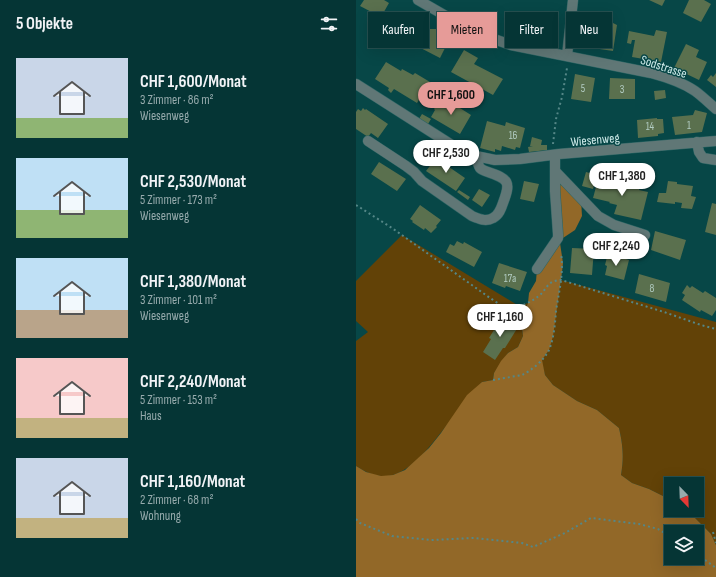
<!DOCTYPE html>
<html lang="de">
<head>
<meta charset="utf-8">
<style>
	body { margin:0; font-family:"Sofia Sans Condensed",sans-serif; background:#134041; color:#f1f3f6; height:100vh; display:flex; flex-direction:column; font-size:15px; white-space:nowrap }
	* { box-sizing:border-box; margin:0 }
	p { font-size:13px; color:#97abad }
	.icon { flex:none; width:22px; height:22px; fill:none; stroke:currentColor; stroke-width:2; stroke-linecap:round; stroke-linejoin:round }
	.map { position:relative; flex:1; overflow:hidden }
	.details { display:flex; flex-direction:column; background:#053535; width:356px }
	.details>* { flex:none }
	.guide { position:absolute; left:12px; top:12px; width:288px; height:36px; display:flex; gap:8px }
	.needle { width:26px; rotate:157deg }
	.fabs { position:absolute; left:308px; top:477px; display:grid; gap:8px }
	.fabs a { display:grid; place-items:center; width:40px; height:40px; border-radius:0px; background:#053535; box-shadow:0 4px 16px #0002,0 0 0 1px #265050; font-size:20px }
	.price { position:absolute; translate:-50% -34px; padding:0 9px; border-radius:14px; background:#fff; color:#222; font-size:13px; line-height:26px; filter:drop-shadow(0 1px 2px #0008) }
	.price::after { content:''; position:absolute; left:50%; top:24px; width:12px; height:9px; margin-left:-6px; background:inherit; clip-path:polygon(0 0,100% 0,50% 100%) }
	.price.active { background:#e69b98; color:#111 }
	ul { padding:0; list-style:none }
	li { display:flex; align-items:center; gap:12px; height:100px; padding:0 16px }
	li span { display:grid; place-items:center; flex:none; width:112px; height:80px; border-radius:0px; color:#555 }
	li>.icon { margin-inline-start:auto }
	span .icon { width:48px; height:48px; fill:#fffc; stroke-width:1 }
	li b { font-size:17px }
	h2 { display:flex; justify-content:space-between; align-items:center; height:48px; padding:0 16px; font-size:17px }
	.chip { padding:0 14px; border-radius:0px; background:#053535; box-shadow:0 4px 16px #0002,0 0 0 1px #265050; font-size:14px; line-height:36px }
	.chip.active { background:#e69b98; color:#111 }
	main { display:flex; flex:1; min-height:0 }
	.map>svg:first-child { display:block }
	.green { fill:#624207 }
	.forest { fill:#926828; fill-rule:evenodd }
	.building { fill:#5a704e }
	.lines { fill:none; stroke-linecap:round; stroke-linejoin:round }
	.minor-casing { stroke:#2b6564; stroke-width:11 }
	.path { stroke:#558787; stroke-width:2; stroke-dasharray:2 3; stroke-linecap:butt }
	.minor { stroke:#607776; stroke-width:10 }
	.labels { text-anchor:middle; stroke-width:3; stroke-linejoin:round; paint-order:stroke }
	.number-label { font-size:11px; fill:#b2ccc3 }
	.street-label { font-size:13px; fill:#cfebea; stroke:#074747 }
</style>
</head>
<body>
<main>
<section class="details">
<h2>5 Objekte<svg class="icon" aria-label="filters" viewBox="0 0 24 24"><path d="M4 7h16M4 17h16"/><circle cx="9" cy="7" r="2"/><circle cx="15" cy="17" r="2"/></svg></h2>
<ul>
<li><span style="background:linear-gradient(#c9d6e8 75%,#8fb573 0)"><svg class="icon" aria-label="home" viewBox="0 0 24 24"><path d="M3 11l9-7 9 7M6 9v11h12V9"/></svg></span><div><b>CHF 1,600/Monat</b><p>3 Zimmer · 86 m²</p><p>Wiesenweg</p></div></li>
<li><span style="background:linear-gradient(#bfe0f5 65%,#8fb573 0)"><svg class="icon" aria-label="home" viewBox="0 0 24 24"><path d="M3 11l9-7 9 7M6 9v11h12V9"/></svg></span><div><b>CHF 2,530/Monat</b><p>5 Zimmer · 173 m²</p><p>Wiesenweg</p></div></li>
<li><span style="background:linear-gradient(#bfe0f5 65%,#b9a48a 0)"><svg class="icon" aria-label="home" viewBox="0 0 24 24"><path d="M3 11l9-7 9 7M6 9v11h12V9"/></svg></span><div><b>CHF 1,380/Monat</b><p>3 Zimmer · 101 m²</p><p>Wiesenweg</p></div></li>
<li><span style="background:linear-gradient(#f6c9c9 75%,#c2b280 0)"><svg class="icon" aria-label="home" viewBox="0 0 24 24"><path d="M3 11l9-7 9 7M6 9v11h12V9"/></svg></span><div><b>CHF 2,240/Monat</b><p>5 Zimmer · 153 m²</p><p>Haus</p></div></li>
<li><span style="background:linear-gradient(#c9d6e8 75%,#c2b280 0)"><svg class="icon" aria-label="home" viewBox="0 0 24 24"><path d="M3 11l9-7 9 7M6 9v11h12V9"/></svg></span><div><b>CHF 1,160/Monat</b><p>2 Zimmer · 68 m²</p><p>Wohnung</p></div></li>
</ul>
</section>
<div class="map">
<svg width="360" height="577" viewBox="0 0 360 577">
	<rect width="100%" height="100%" fill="#074747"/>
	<path class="green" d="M46,235L163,306L172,303L165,321L167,336L162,347L152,353L138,373L137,380L126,382C114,397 103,411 91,425C77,442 59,468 37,475C24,479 11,473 0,466V341L12,332L0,321V281Z
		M205,280L360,322V545L355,534L337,516L329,510H341V484H315V500L293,489L276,483L265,475C268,457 267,445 263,428L241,410L221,401L197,385L189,375L185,360L191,354L201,306Z"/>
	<path class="forest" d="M199,171L225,199L226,216L219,230L207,238L204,243L207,263L206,272L197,336L193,350L186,360L189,375L197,385L221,401L241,410L263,428C267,446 268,457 265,475L276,483L293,489L315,500V510H329L337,516L355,534L360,545V577H0V466L10,472L25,476L37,475L49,470L73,448L85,433L111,395L126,382L137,380L138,373L145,361L152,353L162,347L167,336L165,321L172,303L173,293L180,281L181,269L202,238ZM315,532H341V558H315Z"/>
	<path class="building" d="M8,0H28L33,3L25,17L4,6Z
		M293,0H309L306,6Z
		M333,0H348L355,4L345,22L327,13Z
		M175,11L185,13V14L194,16L192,27L201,28L199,38L191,37L190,39L162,34L163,31L155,30L157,18L165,19L166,12L175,13Z
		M21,18L37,27L33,34L16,25Z
		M234,19L241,22V24L247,25V23L255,22L261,25L257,51L223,46L227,20Z
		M62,24L71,29H82L88,28L93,30L95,35L94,38L84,58L53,42Z
		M300,30L311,32L305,62L276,57L279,40H276L275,44L271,43L273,31L298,36Z
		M330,44L343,50L340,57L351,62L343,80L318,68Z
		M108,50L122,58L118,64L147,79L137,95L95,72Z
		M30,62L45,71L46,69L57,75L59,73L74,82L61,103L38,89L35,93L32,90L33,88L19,79Z
		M360,73V87L351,80L355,75L357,77Z
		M219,74L239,78L235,102L215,99Z
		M254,78L279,79V99H253Z
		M309,90L310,98L299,100L298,91Z
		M88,98L115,115L104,134L75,117L79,110L78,109L82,103L84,104Z
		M7,108L9,110L10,109L32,124L22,138L15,133L12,137L0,129V112L2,109L5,111Z
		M339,110L351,113L346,132L319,135L316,117L337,115Z
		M66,114L75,119L72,124L63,119Z
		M301,118V119H307L308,133L302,134V136L282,138L281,120Z
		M131,121L149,126L150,122L169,128L164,148L160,147L159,150L146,146L145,151L139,149V152L124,148Z
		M176,137L186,140L185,145H191V150L173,152L172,147L177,146H174Z
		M80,158L109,178L100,191L70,171Z
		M23,162L50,179L41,191L15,174Z
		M230,172L241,175L237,189L226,186Z
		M243,176L284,187L283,190L292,192L285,220L258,214L261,205L253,203L254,202L237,198Z
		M168,181L183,184L178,202L164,199Z
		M312,181L321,182V184L337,186L335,196L340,197L336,209L325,208L326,203L319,202V204L301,202L303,193H310Z
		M123,189L134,195L126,207L116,200Z
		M103,190L114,197L112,200L101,192Z
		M356,203L360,204V235L349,232Z
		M64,205L85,220L80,226L81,227L75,233L69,228L68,230L56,222L57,221L54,219Z
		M299,231L330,240L324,260L295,250Z
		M101,241L107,244L108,242L126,252L118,267L90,252L94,244L98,246Z
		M216,248L238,249L236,275L214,273Z
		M252,253L273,260L268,280L249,275L251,266L249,265Z
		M143,263L171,272L164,291L150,286L149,288L136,283Z
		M283,274L314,283L310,302L279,293Z
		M331,285L334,288L336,286L347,293L349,291L360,298V310L356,316L345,310L344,312L326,300L329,295L326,293Z
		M146,317L162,327L149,348H147L139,360L127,352L135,339L133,338Z"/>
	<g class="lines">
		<g class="minor-casing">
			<path id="minor" d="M62,0L109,27L129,36L155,45L295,73C310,77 326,82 339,91C346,96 353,103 360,109
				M211,56L217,0
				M0,84L102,149L111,154L120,156L139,160L164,159L203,154L360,141
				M12,141L50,166L58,172L66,181L116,216C123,219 130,222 137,218C143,215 145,209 147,203C155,182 153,179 132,172C129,171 126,170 124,168C122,165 121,160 120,156
				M341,142L343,152L347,158L360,160
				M199,171L242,216L258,225L289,235
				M181,269L202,238V234L199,191V155"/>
		</g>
		<path class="path" d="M197,144L200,119L206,97L211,68
			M0,205L36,228L134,298C139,301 145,306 150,308C159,311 179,300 185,294C189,290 191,285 196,282C199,281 202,280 205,280L308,312L345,325L360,329
			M137,380L166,375C175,371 189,359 193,350C198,338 199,324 200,311C203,291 208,273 205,253
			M0,519L4,523L36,536L75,540L118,538L166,543L177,547L209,533L235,518L283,524L302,529L315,537
			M357,532L360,543
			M341,554L360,568"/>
		<use href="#minor" class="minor"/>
	</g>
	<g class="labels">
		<g class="number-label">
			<text x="227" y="92">5</text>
			<text x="266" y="93">3</text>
			<text x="333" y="129">1</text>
			<text x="294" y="130">14</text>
			<text x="157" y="139">16</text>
			<text x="154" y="282">17a</text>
			<text x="296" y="292">8</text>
		</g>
		<g class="street-label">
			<text transform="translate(308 66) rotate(18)" y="5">Sodstrasse</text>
			<text transform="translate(239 139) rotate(-5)" y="5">Wiesenweg</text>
		</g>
	</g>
</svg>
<div class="fabs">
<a><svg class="needle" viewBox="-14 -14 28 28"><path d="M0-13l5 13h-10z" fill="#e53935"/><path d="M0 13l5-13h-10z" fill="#97abad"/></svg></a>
<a><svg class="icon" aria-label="layers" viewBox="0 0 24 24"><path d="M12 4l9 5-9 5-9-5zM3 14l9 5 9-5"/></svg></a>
</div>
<b class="price active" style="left:95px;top:116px">CHF 1,600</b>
<b class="price" style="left:90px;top:174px">CHF 2,530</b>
<b class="price" style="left:266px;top:197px">CHF 1,380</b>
<b class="price" style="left:260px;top:267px">CHF 2,240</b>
<b class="price" style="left:144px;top:338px">CHF 1,160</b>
<div class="guide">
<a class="chip">Kaufen</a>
<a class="chip active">Mieten</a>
<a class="chip">Filter</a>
<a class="chip">Neu</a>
</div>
</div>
</main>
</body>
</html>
